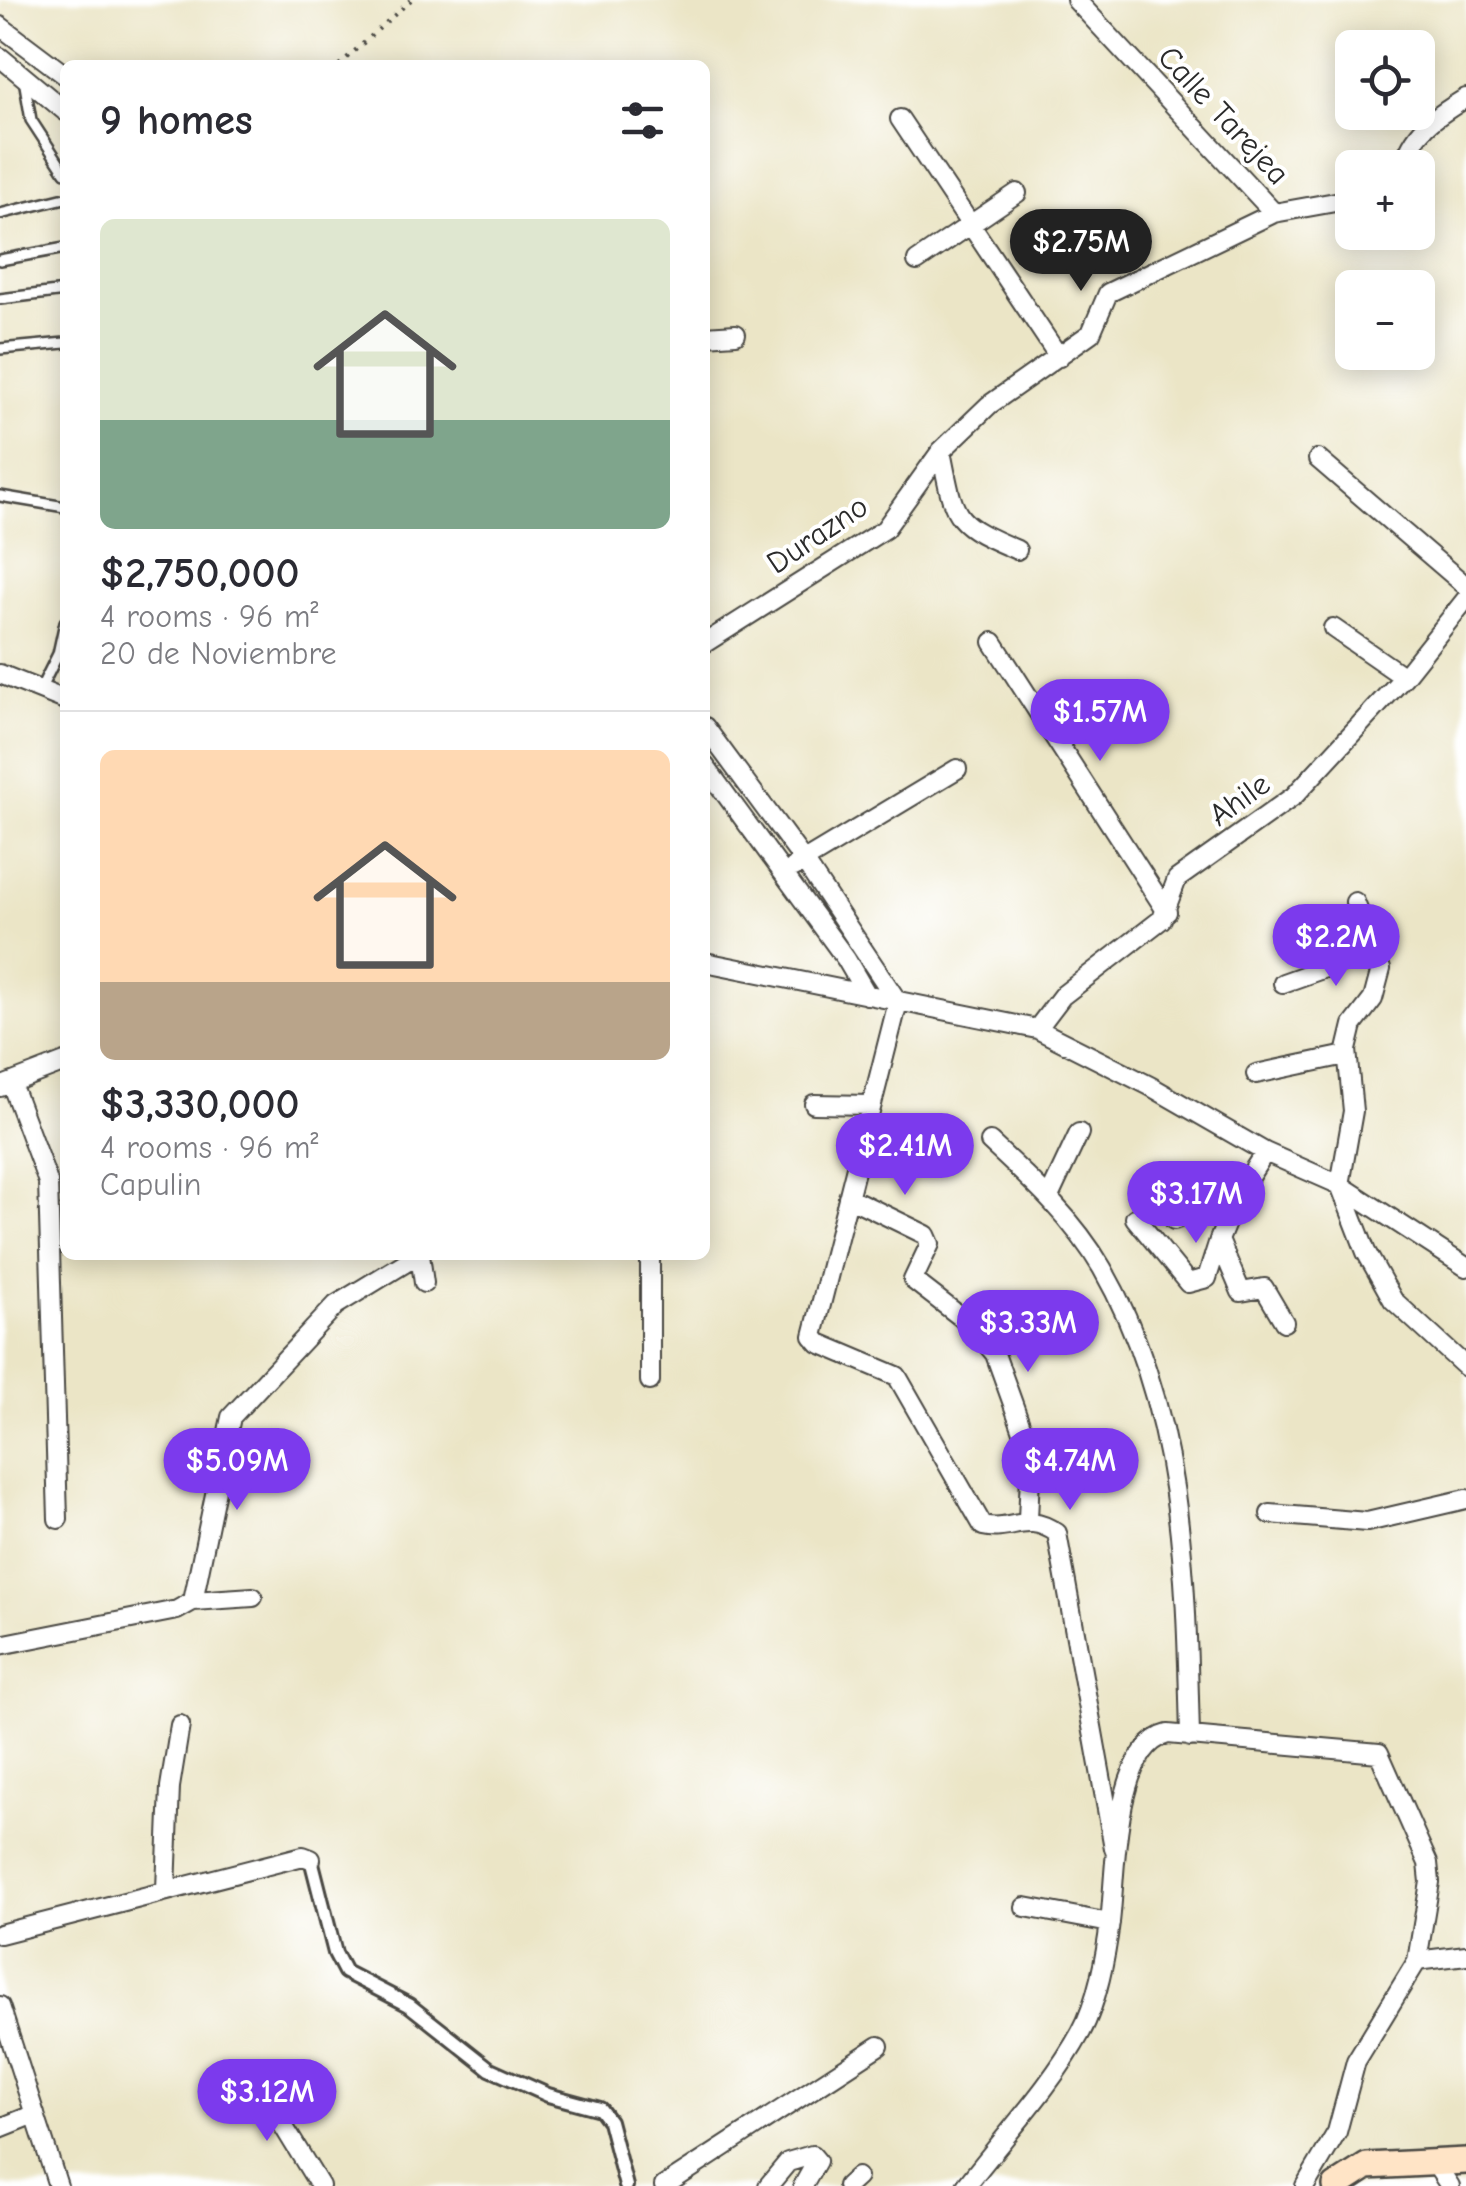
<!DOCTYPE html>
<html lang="en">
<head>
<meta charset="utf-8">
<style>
	body { margin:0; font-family:"Comic Neue",sans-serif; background:#f2f2f3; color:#2b2b33; height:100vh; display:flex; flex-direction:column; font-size:38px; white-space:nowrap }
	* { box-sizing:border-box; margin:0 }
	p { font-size:32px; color:#7c7c81 }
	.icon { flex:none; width:55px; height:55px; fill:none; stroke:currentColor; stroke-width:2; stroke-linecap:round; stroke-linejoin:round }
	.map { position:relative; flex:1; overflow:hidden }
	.sheet { position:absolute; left:60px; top:60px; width:650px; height:1200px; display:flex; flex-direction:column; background:#fff; border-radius:15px; box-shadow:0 5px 25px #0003 }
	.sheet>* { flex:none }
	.tools { position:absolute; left:1335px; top:30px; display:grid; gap:20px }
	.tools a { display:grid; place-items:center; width:100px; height:100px; border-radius:15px; background:#fff; box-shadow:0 5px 25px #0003; font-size:50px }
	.price { position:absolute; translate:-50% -85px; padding:0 22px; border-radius:35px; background:#7c3aed; color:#fff; font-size:32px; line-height:65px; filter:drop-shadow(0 2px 5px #0008) }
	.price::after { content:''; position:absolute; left:50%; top:60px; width:30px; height:22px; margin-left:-15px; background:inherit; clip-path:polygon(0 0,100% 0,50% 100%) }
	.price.active { background:#222; color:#fff }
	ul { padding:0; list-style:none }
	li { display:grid; align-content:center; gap:20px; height:530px; padding:0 40px }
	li+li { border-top:2px solid #e1e1e2 }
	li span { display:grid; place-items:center; height:310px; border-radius:15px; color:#555 }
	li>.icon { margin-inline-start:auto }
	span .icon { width:180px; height:180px; fill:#fffc; stroke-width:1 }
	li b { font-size:42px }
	h2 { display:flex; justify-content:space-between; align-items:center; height:120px; padding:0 40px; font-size:42px }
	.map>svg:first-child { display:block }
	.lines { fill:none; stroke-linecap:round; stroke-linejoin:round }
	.service-casing { stroke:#484742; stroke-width:14 }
	.pedestrian-casing { stroke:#484742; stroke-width:18 }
	.minor-casing { stroke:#484742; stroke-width:22 }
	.secondary-casing { stroke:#484742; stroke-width:30 }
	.path { stroke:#484742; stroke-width:4; stroke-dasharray:2.5 8; stroke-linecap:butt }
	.service { stroke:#fff; stroke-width:9 }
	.pedestrian { stroke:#fff; stroke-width:12 }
	.minor { stroke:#fff; stroke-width:18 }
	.secondary { stroke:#ffe4c6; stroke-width:25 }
	.labels { text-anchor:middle; stroke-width:8; stroke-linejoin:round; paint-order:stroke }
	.street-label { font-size:32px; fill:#2b2b2b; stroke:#fff }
</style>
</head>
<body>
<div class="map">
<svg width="1466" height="2186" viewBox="0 0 1466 2186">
	<rect width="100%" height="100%" fill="#fff"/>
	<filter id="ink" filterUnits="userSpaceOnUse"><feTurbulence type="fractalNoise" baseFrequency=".01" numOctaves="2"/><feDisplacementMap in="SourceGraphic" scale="20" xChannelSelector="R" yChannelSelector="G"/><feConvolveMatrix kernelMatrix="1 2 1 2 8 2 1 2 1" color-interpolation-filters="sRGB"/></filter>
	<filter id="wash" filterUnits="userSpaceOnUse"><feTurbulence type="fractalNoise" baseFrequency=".0048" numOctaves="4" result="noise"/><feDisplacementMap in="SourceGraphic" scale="40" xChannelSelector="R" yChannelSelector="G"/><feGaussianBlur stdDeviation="2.25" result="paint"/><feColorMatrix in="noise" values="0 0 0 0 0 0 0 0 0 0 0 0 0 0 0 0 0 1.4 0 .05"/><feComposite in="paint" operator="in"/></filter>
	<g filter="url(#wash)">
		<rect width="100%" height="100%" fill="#ebe5c6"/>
	</g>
	<g filter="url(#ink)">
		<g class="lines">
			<g class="service-casing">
				<path id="service" d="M24,79L31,120L65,172
					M0,214L65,198
					M0,260L65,248
					M0,299L65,291
					M0,349L65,343
					M0,496L65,507
					M40,690L58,654L65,622"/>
			</g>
			<g class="pedestrian-casing">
				<path id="pedestrian" d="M311,1859L335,1953L345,1972L409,2005L490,2069L548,2095L600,2109L609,2121L626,2186"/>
			</g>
			<g class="minor-casing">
				<path id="minor" d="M1076,0L1274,213
					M0,26L65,75
					M0,57L65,111
					M900,119L1059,357
					M1403,168C1412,131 1435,117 1466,98
					M917,261L1017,193
					M705,336L736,334
					M941,451C955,520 951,522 1017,550
					M1318,459L1466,586
					M1333,628L1404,677
					M993,642L1167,912
					M705,643L885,529L941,451L989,405L1091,333L1108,293L1274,213L1352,199
					M0,674L65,700
					M705,727L804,861L898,1002
					M705,766L846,959L867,995
					M794,867L957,769
					M1355,902L1381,969L1373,999L1353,1025L1347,1050L1353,1111L1340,1185L1366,1252L1393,1300L1466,1367
					M705,962L1037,1029L1150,1086L1265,1152L1340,1185L1466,1267
					M1283,983L1373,951
					M898,1002L813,1336L819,1343L897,1376L983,1526C1013,1533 1025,1511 1057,1533L1114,1848
					M1037,1029L1062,996L1162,919L1177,879L1294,796L1404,677L1466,599
					M1256,1074L1346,1055
					M11,1083L48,1182L58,1519
					M0,1087L65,1062
					M814,1104L871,1105
					M990,1142C1031,1180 1073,1218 1102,1268C1184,1411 1186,1576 1190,1737
					M1237,1196L1219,1240L1241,1292L1264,1288L1284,1322
					M848,1197L926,1235L930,1244L913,1280L970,1324L995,1354L1031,1454L1028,1519
					M1049,1197L1079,1133
					M1135,1218L1188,1283L1207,1278L1219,1240
					M1174,1220L1237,1196L1265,1152
					M420,1255L424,1283
					M650,1255V1381
					M1270,1514L1367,1522L1466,1499
					M193,1601L253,1597
					M0,1645L177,1610L193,1601L231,1417L336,1305L418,1255
					M166,1889L170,1787L180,1725
					M1025,1907L1110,1923
					M0,1934L303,1856L311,1859
					M1417,1961L1466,1955
					M0,2006L58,2186
					M254,2078L320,2186
					M0,2128L35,2114
					M1434,2162L1450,2186
					M664,2186L879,2046
					M768,2186L788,2162L812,2155L817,2161L803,2186
					M847,2186L857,2177
					M966,2186C1004,2136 1051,2087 1081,2032C1097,2003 1106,1955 1110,1922C1116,1877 1113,1747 1168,1734L1379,1753L1428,1863L1430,1882L1417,1961L1356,2061L1337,2132L1305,2186"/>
			</g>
			<g class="secondary-casing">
				<path id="secondary" d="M1336,2186L1367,2166L1466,2161"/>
			</g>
			<path class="path" d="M339,65L411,0"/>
			<use href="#service" class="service"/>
			<use href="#pedestrian" class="pedestrian"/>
			<use href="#minor" class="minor"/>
			<use href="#secondary" class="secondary"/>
		</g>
	</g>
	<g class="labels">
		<g class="street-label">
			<text transform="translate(1224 115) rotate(47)" y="11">Calle Tarejea</text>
			<text transform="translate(817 534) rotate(-34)" y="11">Durazno</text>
			<text transform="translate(1239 799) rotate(-36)" y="11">Ahile</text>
		</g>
	</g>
</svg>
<div class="tools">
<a><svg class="icon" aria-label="locate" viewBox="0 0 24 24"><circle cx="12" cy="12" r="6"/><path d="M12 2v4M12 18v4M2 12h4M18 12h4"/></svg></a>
<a>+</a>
<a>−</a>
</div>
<b class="price active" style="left:1081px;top:294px">$2.75M</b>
<b class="price" style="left:1100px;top:764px">$1.57M</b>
<b class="price" style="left:1336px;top:989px">$2.2M</b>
<b class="price" style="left:905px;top:1198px">$2.41M</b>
<b class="price" style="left:1196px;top:1246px">$3.17M</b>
<b class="price" style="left:1028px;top:1375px">$3.33M</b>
<b class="price" style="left:237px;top:1513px">$5.09M</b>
<b class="price" style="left:1070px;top:1513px">$4.74M</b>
<b class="price" style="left:267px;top:2144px">$3.12M</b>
<section class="sheet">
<h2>9 homes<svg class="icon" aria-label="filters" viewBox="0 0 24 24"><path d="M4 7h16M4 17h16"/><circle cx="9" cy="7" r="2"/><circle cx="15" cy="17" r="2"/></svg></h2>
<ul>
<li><span style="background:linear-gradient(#dfe7d0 65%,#7fa58c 0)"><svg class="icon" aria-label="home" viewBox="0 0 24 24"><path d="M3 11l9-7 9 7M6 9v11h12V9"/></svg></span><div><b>$2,750,000</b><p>4 rooms · 96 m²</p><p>20 de Noviembre</p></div></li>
<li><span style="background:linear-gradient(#ffd9b3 75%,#b9a48a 0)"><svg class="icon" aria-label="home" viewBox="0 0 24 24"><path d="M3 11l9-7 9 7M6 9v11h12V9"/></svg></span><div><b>$3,330,000</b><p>4 rooms · 96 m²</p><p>Capulin</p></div></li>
</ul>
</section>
</div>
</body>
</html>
